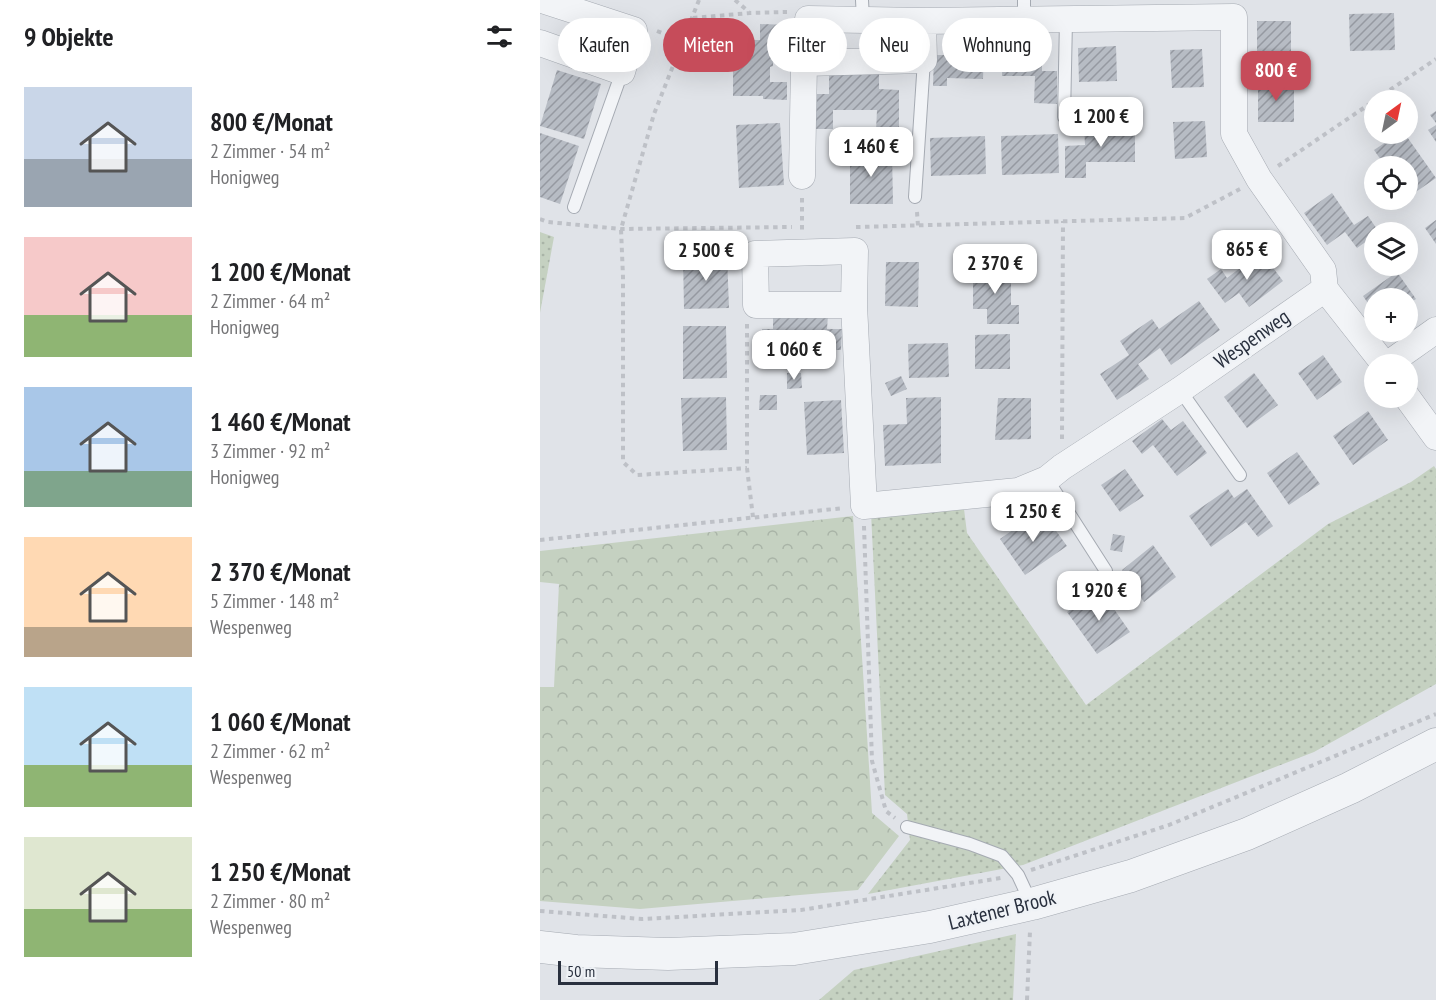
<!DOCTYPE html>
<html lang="de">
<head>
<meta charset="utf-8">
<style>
	body { margin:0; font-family:"PT Sans Narrow",sans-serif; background:#f6f6f6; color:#202124; height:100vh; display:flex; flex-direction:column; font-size:22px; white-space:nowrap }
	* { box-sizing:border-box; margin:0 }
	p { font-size:20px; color:#757577 }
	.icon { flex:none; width:33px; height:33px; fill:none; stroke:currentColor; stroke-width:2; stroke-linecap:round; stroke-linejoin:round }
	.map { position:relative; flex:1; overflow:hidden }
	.sheet { display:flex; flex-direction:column; background:#fff; width:540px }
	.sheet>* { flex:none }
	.banner { position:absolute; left:18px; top:18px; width:570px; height:54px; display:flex; gap:12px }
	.needle { width:39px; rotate:33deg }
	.fabs { position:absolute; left:824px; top:90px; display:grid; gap:12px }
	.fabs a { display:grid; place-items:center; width:54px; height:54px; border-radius:50%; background:#fff; box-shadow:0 6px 24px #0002; font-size:30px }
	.scale { position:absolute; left:18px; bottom:15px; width:160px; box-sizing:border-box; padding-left:6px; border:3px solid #29303e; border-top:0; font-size:16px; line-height:21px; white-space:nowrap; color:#29303e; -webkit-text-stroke:4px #eff2f6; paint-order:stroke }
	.price { position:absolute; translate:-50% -51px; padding:0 14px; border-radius:12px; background:#fff; color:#222; font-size:20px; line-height:39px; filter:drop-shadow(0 2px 3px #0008) }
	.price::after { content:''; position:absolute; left:50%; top:36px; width:18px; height:14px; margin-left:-9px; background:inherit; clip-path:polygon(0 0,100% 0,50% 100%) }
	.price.current { background:#c64c5a; color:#fff }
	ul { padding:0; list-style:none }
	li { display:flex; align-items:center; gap:18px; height:150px; padding:0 24px }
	li span { display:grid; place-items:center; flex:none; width:168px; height:120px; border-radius:0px; color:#555 }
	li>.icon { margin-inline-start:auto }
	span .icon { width:72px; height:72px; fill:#fffc; stroke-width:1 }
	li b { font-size:26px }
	h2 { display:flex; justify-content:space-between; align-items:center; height:72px; padding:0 24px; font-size:26px }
	.chip { padding:0 21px; border-radius:27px; background:#fff; box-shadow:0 6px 24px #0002; font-size:21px; line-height:54px }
	.chip.current { background:#c64c5a; color:#fff }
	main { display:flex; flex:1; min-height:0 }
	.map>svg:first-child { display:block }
	.grass { fill:url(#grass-dots) }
	.forest { fill:url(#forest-crowns) }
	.building { fill:url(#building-hatch) }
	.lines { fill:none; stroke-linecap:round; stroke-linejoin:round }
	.service-casing { stroke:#a5aab2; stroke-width:14 }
	.minor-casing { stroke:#a5aab2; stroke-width:27 }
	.tertiary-casing { stroke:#a5aab2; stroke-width:33 }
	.path { stroke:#bec1c7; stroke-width:4; stroke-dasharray:4.5 4.5; stroke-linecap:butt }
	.service { stroke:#f2f4f7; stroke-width:12 }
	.minor { stroke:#f2f4f7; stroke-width:26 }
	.tertiary { stroke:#f2f4f7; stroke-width:32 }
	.labels { text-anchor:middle; stroke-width:5; stroke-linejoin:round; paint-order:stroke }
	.street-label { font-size:21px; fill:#29303e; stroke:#eff2f6 }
</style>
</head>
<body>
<main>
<section class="sheet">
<h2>9 Objekte<svg class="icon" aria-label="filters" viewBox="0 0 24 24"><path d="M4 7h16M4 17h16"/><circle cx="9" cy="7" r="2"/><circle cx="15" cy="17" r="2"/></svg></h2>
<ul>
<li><span style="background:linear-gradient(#c9d6e8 60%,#9aa5b1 0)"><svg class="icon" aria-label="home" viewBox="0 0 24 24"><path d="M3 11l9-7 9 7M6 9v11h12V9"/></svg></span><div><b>800 €/Monat</b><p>2 Zimmer · 54 m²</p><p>Honigweg</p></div></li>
<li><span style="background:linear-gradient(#f6c9c9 65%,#8fb573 0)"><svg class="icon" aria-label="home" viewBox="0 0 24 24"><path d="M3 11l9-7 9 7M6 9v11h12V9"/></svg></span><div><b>1 200 €/Monat</b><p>2 Zimmer · 64 m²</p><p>Honigweg</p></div></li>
<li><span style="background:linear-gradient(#a9c7e8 70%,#7fa58c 0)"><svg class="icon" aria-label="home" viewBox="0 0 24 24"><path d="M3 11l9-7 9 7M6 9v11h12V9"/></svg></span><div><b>1 460 €/Monat</b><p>3 Zimmer · 92 m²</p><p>Honigweg</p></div></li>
<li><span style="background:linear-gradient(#ffd9b3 75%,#b9a48a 0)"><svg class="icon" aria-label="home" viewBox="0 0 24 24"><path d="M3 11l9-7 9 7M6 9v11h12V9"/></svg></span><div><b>2 370 €/Monat</b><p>5 Zimmer · 148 m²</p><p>Wespenweg</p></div></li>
<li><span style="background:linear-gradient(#bfe0f5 65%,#8fb573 0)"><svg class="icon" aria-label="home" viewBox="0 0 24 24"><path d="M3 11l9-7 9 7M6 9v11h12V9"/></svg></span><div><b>1 060 €/Monat</b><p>2 Zimmer · 62 m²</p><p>Wespenweg</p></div></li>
<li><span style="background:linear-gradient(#dfe7d0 60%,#8fb573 0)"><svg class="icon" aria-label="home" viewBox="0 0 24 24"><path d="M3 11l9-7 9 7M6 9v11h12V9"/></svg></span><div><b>1 250 €/Monat</b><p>2 Zimmer · 80 m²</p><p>Wespenweg</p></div></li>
</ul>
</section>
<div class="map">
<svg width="896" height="1000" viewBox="0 0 896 1000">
	<defs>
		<pattern id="grass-dots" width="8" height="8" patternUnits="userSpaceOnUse" patternTransform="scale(1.5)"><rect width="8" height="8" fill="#c5d1c1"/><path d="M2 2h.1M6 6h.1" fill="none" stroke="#a9b4a7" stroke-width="1.8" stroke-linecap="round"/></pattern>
		<pattern id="forest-crowns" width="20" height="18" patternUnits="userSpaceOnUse" patternTransform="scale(1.5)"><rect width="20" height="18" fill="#c5d1c1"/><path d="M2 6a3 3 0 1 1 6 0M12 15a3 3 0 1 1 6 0" fill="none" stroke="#a9b4a7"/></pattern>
		<pattern id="building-hatch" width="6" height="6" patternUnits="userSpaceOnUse" patternTransform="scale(1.5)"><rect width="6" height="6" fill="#b7bcc4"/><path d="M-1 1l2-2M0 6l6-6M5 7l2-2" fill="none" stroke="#9599a1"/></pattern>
	</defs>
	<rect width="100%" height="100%" fill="#e0e3e8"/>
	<path class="grass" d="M0,232L14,237L0,313Z
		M894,466L896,469V684L774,752L483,865L328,894L370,840L367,814L345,795L331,513L423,501L427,533L546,705L788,524L871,482Z
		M476,934L473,1000H279L314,970Z"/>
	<path class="forest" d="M313,516L332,813L359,836L318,890L100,909L0,901V687H14L19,584L0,582V551Z"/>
	<path class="building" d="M854,13L855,50L810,51L809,14Z
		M717,21H751V60H717Z
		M220,24L249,25V47L233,48V66L230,67V82H247V100L223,99V96H193V40H220Z
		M463,43H502V71H517V104L494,103L495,76H462Z
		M576,46L577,81L539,82L538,48Z
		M404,47L444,48L443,79L407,78V86H393L394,55H404Z
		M662,49L664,87L632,88L630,50Z
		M17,70L61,84L44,139L0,126Z
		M289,71H339V89L359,90V132L336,131L337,110H293V129H275L276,94H289Z
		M718,83H754V122H718Z
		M896,111V123L890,115Z
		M665,121L667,157L635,159L633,122Z
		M240,123L244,185L199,188L196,125Z
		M595,124V162H546V178H525V146L545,145L544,125Z
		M896,125V142L888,130Z
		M0,133L39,146L20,204L0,197Z
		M518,134L519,173L462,175L461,136Z
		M858,134H865L896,178L867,198V166H845L834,150Z
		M445,136L446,174L391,176L390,138Z
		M310,151H352L353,204H310Z
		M792,193L814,225L828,216L839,232H834V236L817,248L805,232L787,245L764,213Z
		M896,220V244L885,228Z
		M721,252L743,281L709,307L699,293L685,303L667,279L681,269L687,278Z
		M187,255L189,308L144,309L143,256Z
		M346,262H379L378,307L345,306Z
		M433,268H471V305H479V324H447V309H433Z
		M857,272L876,299L867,305V298H834V312L823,296Z
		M659,301L680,330L631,365L620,348L598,364L609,379L577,400L560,374L589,355L580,341L612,319L619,329Z
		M233,313L288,315L287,329H302L301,350L240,349L239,363H221L222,329H233Z
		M143,326H186L187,378L143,379Z
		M470,334V369H435V335Z
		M408,343L409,377L369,378L368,344Z
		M783,355L802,382L777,400L758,373Z
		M247,373H261L262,388L247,389Z
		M714,373L738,405L707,428L684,397Z
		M361,376L367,389L351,396L345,383Z
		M220,395H237V410H219Z
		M186,397L187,450L143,451L141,398Z
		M401,397V463L345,466L343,425L367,424L366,398Z
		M458,398H491V439L455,440Z
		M301,400L304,453L267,455L264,402Z
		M828,411L848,440L813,465L793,436Z
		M622,419L631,430L643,421L667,453L637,476L613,445L602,454L592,441Z
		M757,452L780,484L749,505L727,473Z
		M585,469L604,496L580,512L561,485Z
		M688,489L694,498L707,489L733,526L718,537L706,522L671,547L649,516Z
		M501,510L527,546L485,575L460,539Z
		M573,534L585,536L582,552L570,550Z
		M613,545L636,577L604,602L582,570Z
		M560,589L590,632L557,654L527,612Z"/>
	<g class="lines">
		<g class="service-casing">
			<path id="service" d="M322,0L323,20
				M484,0V20
				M524,117L526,20
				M375,197L384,60
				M34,207L82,72
				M640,390L700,475
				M507,479L566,571
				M367,827L430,844L462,856L478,875L491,903"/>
		</g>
		<g class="minor-casing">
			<path id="minor" d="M0,43L82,72L94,30L2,0
				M264,63L384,60L383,21
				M262,176L264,63L268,19L383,21L694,17V134L719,179L783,270L785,289L844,364
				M314,305H216L215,254L315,251L314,305L324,506L478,491L507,479L522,467L640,390L785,289
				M848,364L896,330
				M867,397L896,437"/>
		</g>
		<g class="tertiary-casing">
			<path id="tertiary" d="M0,947L36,951L128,954L254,949L390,927L492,904L591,876L707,834L810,788L896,744"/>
		</g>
		<path class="path" d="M159,0L114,114L81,229L83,277V462L97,475L207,468
			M195,0L209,12
			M153,18L210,13L247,12
			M117,31L144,42
			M835,100L896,59
			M738,166L834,101
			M262,198V232
			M377,212L378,226
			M0,219L8,222L81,229L252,227
			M316,227L645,218L700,189
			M207,324V468L213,517
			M522,439L523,221
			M324,526L332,761L346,811L355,818
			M0,540L304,508
			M491,870L629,825L896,714
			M0,911L102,919L261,910L461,878
			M487,1000L490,931"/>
		<use href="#service" class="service"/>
		<use href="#minor" class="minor"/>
		<use href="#tertiary" class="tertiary"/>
	</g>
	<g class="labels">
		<g class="street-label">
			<text transform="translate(712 339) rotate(-35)" y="7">Wespenweg</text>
			<text transform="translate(462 910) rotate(-14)" y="7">Laxtener Brook</text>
		</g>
	</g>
</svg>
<div class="fabs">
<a><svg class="needle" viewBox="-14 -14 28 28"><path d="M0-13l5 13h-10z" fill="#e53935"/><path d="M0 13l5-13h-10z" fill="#757577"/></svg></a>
<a><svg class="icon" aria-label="locate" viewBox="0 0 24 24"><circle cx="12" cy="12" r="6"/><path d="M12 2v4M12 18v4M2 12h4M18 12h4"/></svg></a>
<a><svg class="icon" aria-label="layers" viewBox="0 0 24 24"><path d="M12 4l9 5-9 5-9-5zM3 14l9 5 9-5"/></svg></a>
<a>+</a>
<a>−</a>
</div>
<div class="scale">50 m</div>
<b class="price current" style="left:736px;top:102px">800 €</b>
<b class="price" style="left:561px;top:148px">1 200 €</b>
<b class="price" style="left:331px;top:178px">1 460 €</b>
<b class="price" style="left:707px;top:281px">865 €</b>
<b class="price" style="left:166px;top:282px">2 500 €</b>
<b class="price" style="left:455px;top:295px">2 370 €</b>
<b class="price" style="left:254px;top:381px">1 060 €</b>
<b class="price" style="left:493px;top:543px">1 250 €</b>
<b class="price" style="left:559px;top:622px">1 920 €</b>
<div class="banner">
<a class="chip">Kaufen</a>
<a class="chip current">Mieten</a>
<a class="chip">Filter</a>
<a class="chip">Neu</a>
<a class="chip">Wohnung</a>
</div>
</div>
</main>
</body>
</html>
